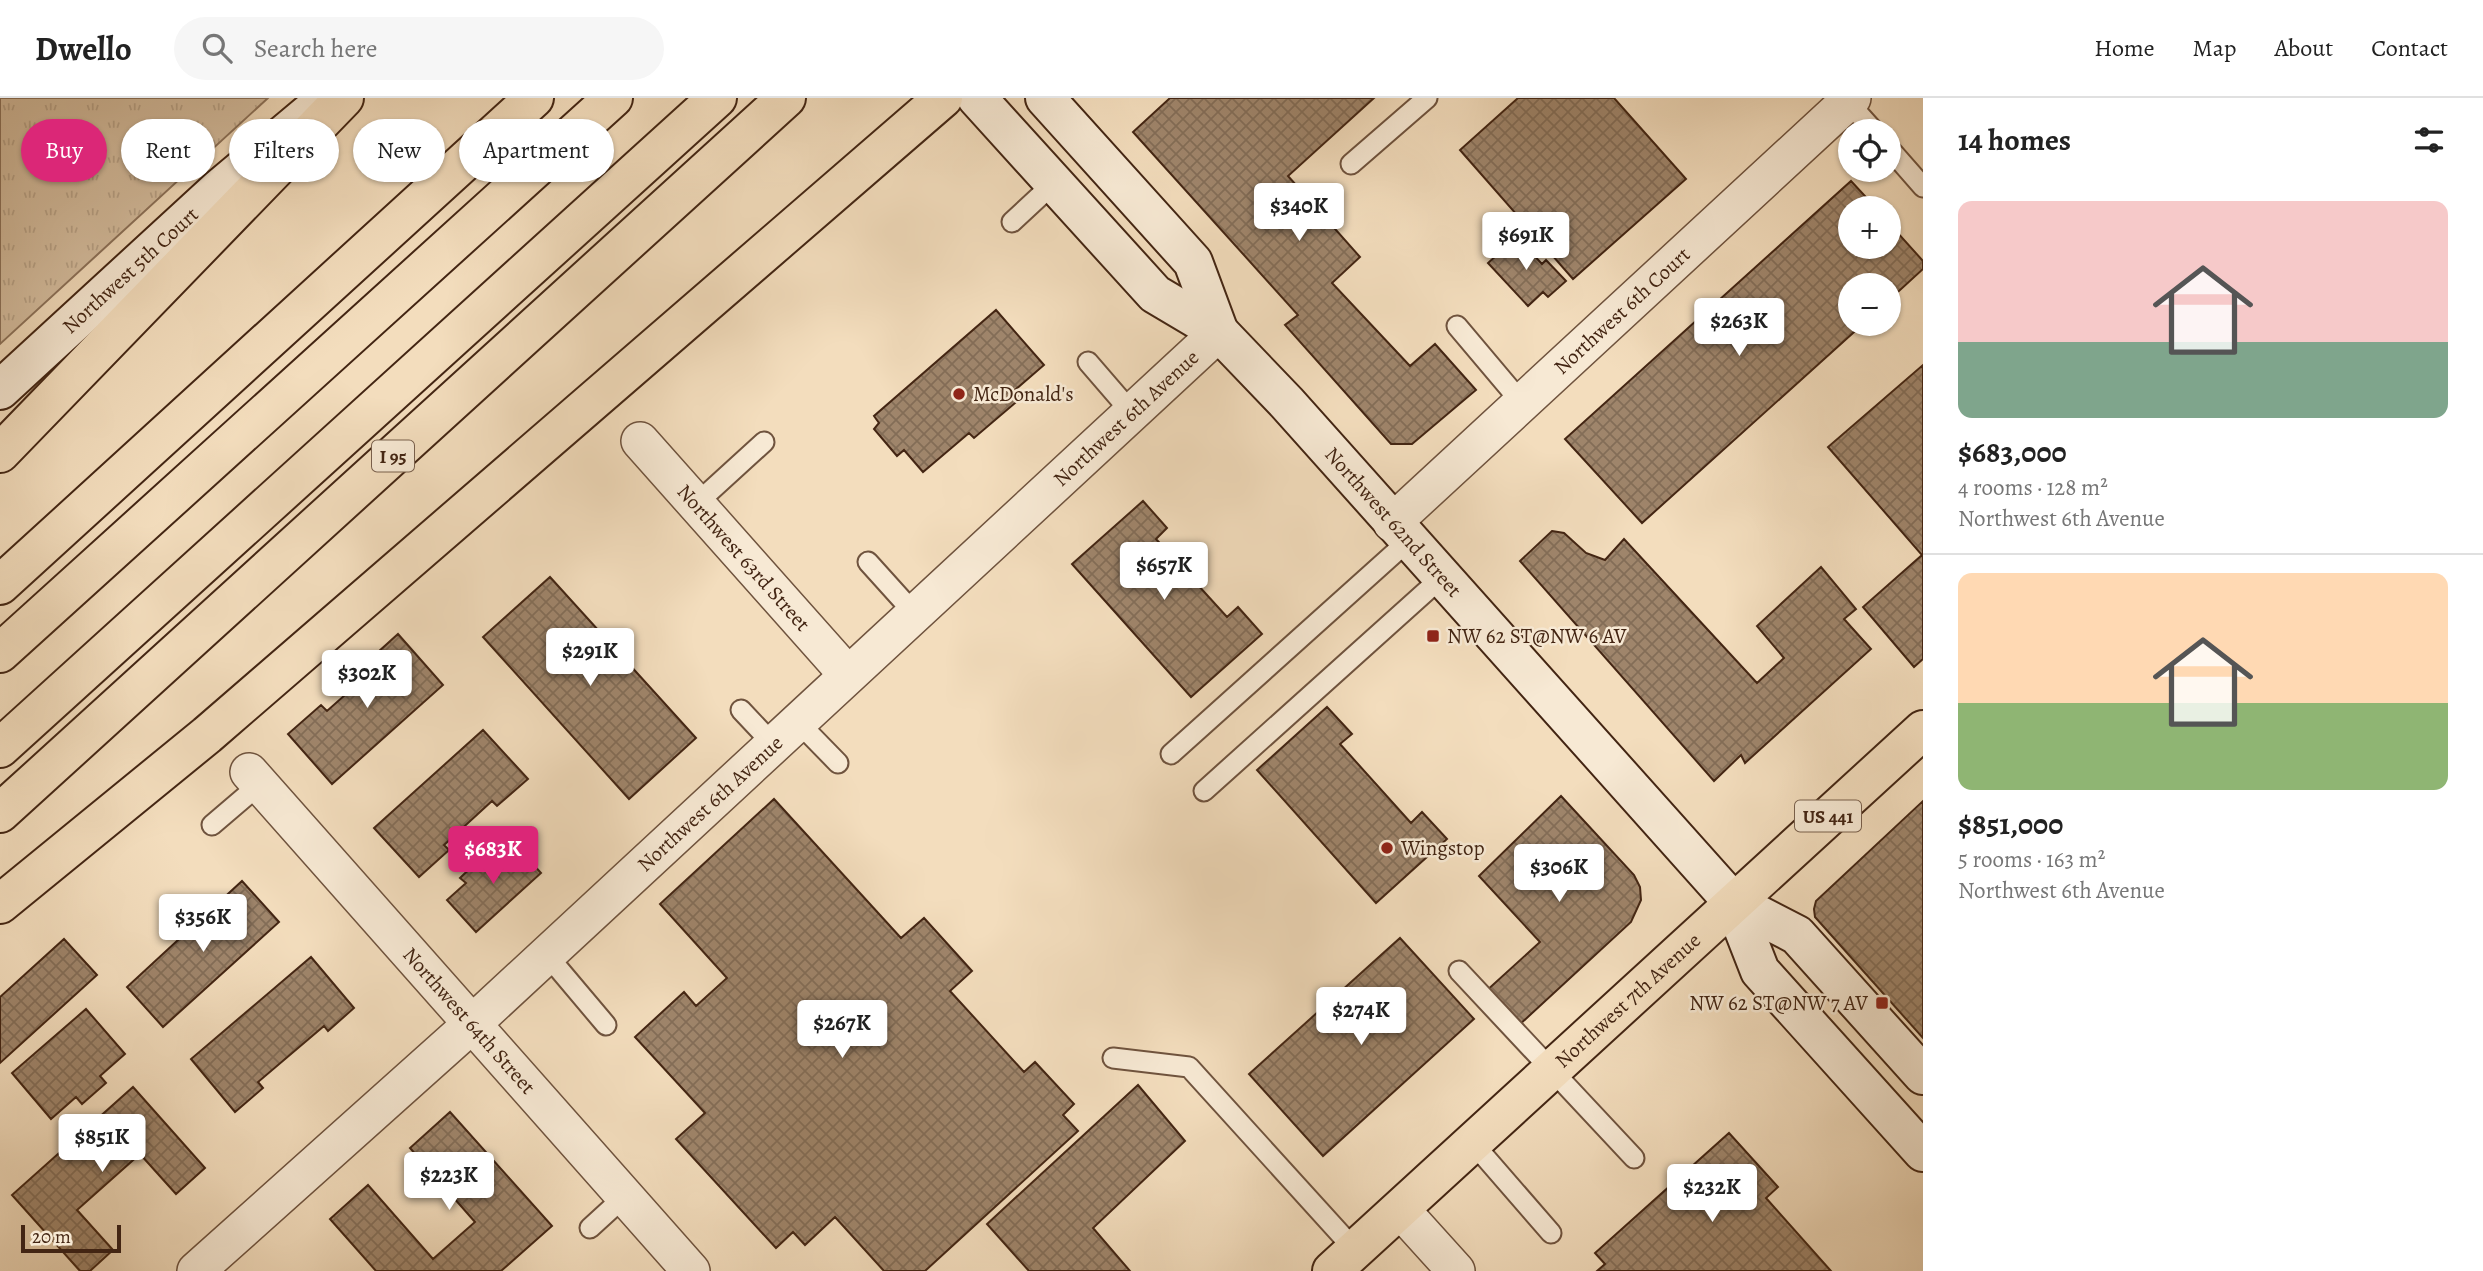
<!DOCTYPE html>
<html lang="en">
<head>
<meta charset="utf-8">
<style>
	body { margin:0; font-family:Alegreya,serif; background:#f6f6f6; color:#222; height:100vh; display:flex; flex-direction:column; font-size:26px; white-space:nowrap }
	* { box-sizing:border-box; margin:0 }
	p { font-size:23px; color:#767676 }
	.icon { flex:none; width:38px; height:38px; fill:none; stroke:currentColor; stroke-width:2; stroke-linecap:round; stroke-linejoin:round }
	.map { position:relative; flex:1; overflow:hidden }
	.side { display:flex; flex-direction:column; background:#fff; width:560px }
	.side>* { flex:none }
	.banner { position:absolute; left:21px; top:21px; width:665px; height:63px; display:flex; gap:14px }
	.controls { position:absolute; left:1838px; top:21px; display:grid; gap:14px }
	.controls a { display:grid; place-items:center; width:63px; height:63px; border-radius:50%; background:#fff; box-shadow:0 2px 5px #0004; font-size:35px }
	.scale { position:absolute; left:21px; bottom:18px; width:100px; box-sizing:border-box; padding-left:7px; border:4px solid #432513; border-top:0; font-size:19px; line-height:24px; white-space:nowrap; color:#432513; -webkit-text-stroke:5px #f7e9d4; paint-order:stroke }
	.price { position:absolute; translate:-50% -60px; padding:0 16px; border-radius:7px; background:#fff; color:#222; font-size:23px; line-height:46px; filter:drop-shadow(0 2px 4px #0008) }
	.price::after { content:''; position:absolute; left:50%; top:42px; width:21px; height:16px; margin-left:-10px; background:inherit; clip-path:polygon(0 0,100% 0,50% 100%) }
	.price.current { background:#db2777; color:#fff }
	ul { padding:0; list-style:none }
	li { display:grid; align-content:center; gap:14px; height:371px; padding:0 35px }
	li+li { border-top:2px solid #e0e0e0 }
	li span { display:grid; place-items:center; height:217px; border-radius:14px; color:#555 }
	li>.icon { margin-inline-start:auto }
	span .icon { width:126px; height:126px; fill:#fffc; stroke-width:1 }
	li b { font-size:30px }
	h2 { display:flex; justify-content:space-between; align-items:center; height:84px; padding:0 35px; font-size:30px }
	.chip { padding:0 24px; border-radius:32px; background:#fff; box-shadow:0 2px 5px #0004; font-size:24px; line-height:63px }
	.chip.current { background:#db2777; color:#fff }
	header { display:flex; align-items:center; gap:42px; box-sizing:border-box; height:98px; padding:0 35px; background:#fff; border-bottom:2px solid #e0e0e0 }
	header strong { font-size:33px }
	nav { display:flex; gap:38px; margin-inline-start:auto; font-size:24px }
	.search { width:490px; height:63px; background:#f6f6f6; display:flex; align-items:center; gap:18px; box-sizing:border-box; padding:0 24px; border-radius:38px; color:#767676; font-size:26px }
	main { display:flex; flex:1; min-height:0 }
	.map>svg:first-child { display:block }
	.grass { fill:url(#grass-tufts); stroke:#8c725a; stroke-width:2 }
	.building { fill:url(#building-cross-hatch); stroke:#432513; stroke-width:2 }
	.lines { fill:none; stroke-linecap:round; stroke-linejoin:round }
	.lane-casing { stroke:#6f533e; stroke-width:23 }
	.street-casing { stroke:#6f533e; stroke-width:40 }
	.secondary-casing { stroke:#432513; stroke-width:42 }
	.primary-casing { stroke:#432513; stroke-width:42 }
	.highway-casing { stroke:#432513; stroke-width:42 }
	.lane { stroke:#f7e9d4; stroke-width:19 }
	.street { stroke:#f7e9d4; stroke-width:37 }
	.secondary { stroke:#f7e9d4; stroke-width:38 }
	.primary { stroke:#f3ddbd; stroke-width:38 }
	.highway { stroke:#f3ddbd; stroke-width:38 }
	.poi-dot { fill:#8f2418; stroke:#f7e9d4; stroke-width:2.5 }
	.labels { text-anchor:middle; stroke-width:5; stroke-linejoin:round; paint-order:stroke }
	.shield { fill:#f7e9d4; stroke:#79604d; stroke-width:2 }
	.shield-label { font-size:19px; font-weight:bold; fill:#432513 }
	.street-label { font-size:21px; fill:#432513; stroke:#f7e9d4 }
	.poi-label { font-size:21px; fill:#432513; stroke:#f7e9d4; text-anchor:start }
</style>
</head>
<body>
<header>
<strong>Dwello</strong>
<div class="search"><svg class="icon" aria-label="search" viewBox="0 0 24 24"><circle cx="10" cy="10" r="6"/><path d="M15 15l6 6"/></svg>Search here</div>
<nav><a>Home</a><a>Map</a><a>About</a><a>Contact</a></nav>
</header>
<main>
<div class="map">
<svg width="1923" height="1173" viewBox="0 0 1923 1173">
	<defs>
		<pattern id="grass-tufts" width="24" height="20" patternUnits="userSpaceOnUse" patternTransform="scale(1.75)"><rect width="24" height="20" fill="#d5bea0"/><path d="M3 7l-1-3M5 7V3M7 7l1-3M15 17l-1-3M17 17v-4M19 17l1-3" fill="none" stroke="#b8a389"/></pattern>
		<pattern id="building-cross-hatch" width="8" height="8" patternUnits="userSpaceOnUse" patternTransform="scale(1.75)"><rect width="8" height="8" fill="#9f856b"/><path d="M0 0l8 8M0 8l8-8" fill="none" stroke="#836d57"/></pattern>
	</defs>
	<rect width="100%" height="100%" fill="#f3ddbd"/>
	<filter id="stains"><feTurbulence type="fractalNoise" baseFrequency=".00286" numOctaves="4"/><feColorMatrix values="0 0 0 0 .2 0 0 0 0 .09 0 0 0 0 .02 0 0 0 .5 -.17"/></filter>
	<radialGradient id="worn" r=".72"><stop offset=".6" stop-color="#630" stop-opacity="0"/><stop offset="1" stop-color="#630" stop-opacity=".3"/></radialGradient>
	<path class="grass" d="M0,0H268L0,246Z"/>
	<path class="building" d="M1170,0H1374L1288,78L1360,159L1332,185L1410,268L1435,246L1476,292L1412,346H1391L1285,227L1298,217L1133,34Z
		M1518,0H1614L1686,81L1573,181L1460,52Z
		M1851,83L1876,110H1850V149H1888V124L1923,163V171L1888,203V187H1850V226H1863L1642,425L1565,341Z
		M1517,139L1542,166L1546,162L1566,183L1548,199L1543,194L1528,208L1488,165Z
		M996,212L1044,267L1015,292L1021,300L974,340L969,335L923,374L904,352L897,358L874,331L879,325L874,318Z
		M1923,267V561L1914,569L1863,509L1922,457L1828,349Z
		M1143,403L1167,430L1156,441L1227,519L1238,509L1262,536L1191,599L1072,466Z
		M1552,433L1564,435L1586,455L1605,462L1624,441L1757,585L1784,560L1757,528L1821,469L1856,511L1844,521L1871,551L1745,665L1741,657L1714,683L1520,463Z
		M550,479L696,640L629,701L483,539Z
		M398,536L443,587L332,686L288,636L321,607L327,613L372,573L366,565Z
		M1327,609L1352,636L1340,646L1411,725L1422,714L1447,741L1376,805L1257,672Z
		M483,632L528,681L497,708L492,703L444,747L449,752L419,779L374,730Z
		M1561,698L1634,777L1640,789L1641,802L1631,824L1517,929L1485,894L1540,844L1479,778Z
		M774,701L901,840L924,820L972,873L950,893L1024,974L1035,964L1074,1006L1063,1017L1078,1033L925,1173H884L835,1119L805,1147L793,1134L776,1150L676,1041L705,1015L635,939L684,894L696,908L727,880L660,806Z
		M1923,703V940L1815,819L1814,811L1816,803Z
		M508,746L517,757L521,753L541,775L476,834L447,802L466,785L460,780L479,762L484,767Z
		M242,783L279,824L163,929L127,889Z
		M1400,840L1474,921L1323,1058L1249,976Z
		M64,841L97,877L0,965V899Z
		M311,859L354,910L328,933L324,928L258,984L263,990L235,1014L191,961Z
		M86,911L125,956L100,978L106,985L82,1006L76,999L51,1021L12,975Z
		M1138,987L1185,1043L1093,1130L1130,1173H1029L987,1126Z
		M133,989L205,1070L176,1096L140,1056L77,1112L113,1152L90,1173H80L12,1097Z
		M450,1014L552,1128L501,1173H376L330,1121L368,1087L433,1161L475,1124L410,1050Z
		M1729,1035L1778,1089L1766,1100L1831,1173H1597L1605,1166L1595,1155Z"/>
	<g class="lines">
		<g class="lane-casing">
			<path id="lane" d="M1848,4L1874,33
				M1888,49L1923,89
				M1351,66L1427,0
				M1012,124L1054,85
				M1457,228L1522,305
				M1088,264L1132,315
				M696,406L764,344
				M868,464L914,515
				M741,612L773,646
				M798,624L838,665
				M1171,656L1408,443
				M1204,693L1441,480
				M212,727L260,686
				M547,857L606,927
				M1459,873L1634,1060
				M1113,960L1189,969L1355,1152
				M1472,1044L1551,1135
				M590,1130L625,1098"/>
		</g>
		<g class="street-casing">
			<g id="street">
				<path id="s1" d="M640,343L848,577"/>
				<path id="s2" d="M1392,425L1852,0"/>
				<path id="s3" d="M249,674L691,1173"/>
				<path d="M1400,1111L1456,1173"/>
				<path id="s4" d="M196,1173L472,926L1219,234"/>
			</g>
		</g>
		<g class="secondary-casing">
			<g id="secondary">
				<path id="s5" d="M977,0L1155,196L1219,234L1287,305L1733,804L1797,837L1923,977"/>
				<path d="M1045,0L1193,164L1219,234"/>
				<path id="s6" d="M0,292L220,90L312,13"/>
				<path d="M1733,804L1760,873L1923,1054"/>
			</g>
		</g>
		<g class="primary-casing">
			<g id="primary">
				<path id="s7" d="M1332,1173L1923,632"/>
			</g>
		</g>
		<g class="highway-casing">
			<path id="highway" d="M0,355L344,0
				M0,487L534,0
				M0,555L613,0
				M0,650L717,0
				M0,715L786,0
				M0,806L207,637L943,0"/>
		</g>
		<use href="#lane" class="lane"/>
		<use href="#street" class="street"/>
		<use href="#secondary" class="secondary"/>
		<use href="#primary" class="primary"/>
		<use href="#highway" class="highway"/>
	</g>
	<g class="poi-dot">
		<circle cx="959" cy="296" r="7"/>
		<rect x="1426" y="531" width="14" height="14" rx="3.5"/>
		<circle cx="1387" cy="750" r="7"/>
		<rect x="1875" y="898" width="14" height="14" rx="3.5"/>
	</g>
	<g class="labels">
		<g class="shield">
			<rect x="372" y="342.5" width="42" height="31" rx="5"/>
			<rect x="1795" y="702.5" width="66" height="31" rx="5"/>
		</g>
		<g class="shield-label">
			<text x="393" y="365">I 95</text>
			<text x="1828" y="725">US 441</text>
		</g>
		<g class="street-label">
			<text dy="7" stroke="none"><textPath href="#s6" startOffset="177">Northwest 5th Court</textPath></text>
			<text dy="7" stroke="none"><textPath href="#s2" startOffset="313">Northwest 6th Court</textPath></text>
			<text dy="7" stroke="none"><textPath href="#s4" startOffset="1262">Northwest 6th Avenue</textPath></text>
			<text dy="7" stroke="none"><textPath href="#s5" startOffset="597">Northwest 62nd Street</textPath></text>
			<text dy="7" stroke="none"><textPath href="#s1" startOffset="156">Northwest 63rd Street</textPath></text>
			<text dy="7" stroke="none"><textPath href="#s4" startOffset="695">Northwest 6th Avenue</textPath></text>
			<text dy="7" stroke="none"><textPath href="#s7" startOffset="401">Northwest 7th Avenue</textPath></text>
			<text dy="7" stroke="none"><textPath href="#s3" startOffset="332">Northwest 64th Street</textPath></text>
		</g>
		<g class="poi-label">
			<text x="973" y="303">McDonald's</text>
			<text x="1447" y="545">NW 62 ST@NW 6 AV</text>
			<text x="1401" y="757">Wingstop</text>
			<text x="1868" y="912" text-anchor="end">NW 62 ST@NW 7 AV</text>
		</g>
	</g>
	<rect width="100%" height="100%" filter="url(#stains)"/>
	<rect width="100%" height="100%" fill="url(#worn)"/>
</svg>
<div class="controls">
<a><svg class="icon" aria-label="locate" viewBox="0 0 24 24"><circle cx="12" cy="12" r="6"/><path d="M12 2v4M12 18v4M2 12h4M18 12h4"/></svg></a>
<a>+</a>
<a>−</a>
</div>
<div class="scale">20 m</div>
<b class="price" style="left:1299px;top:145px">$340K</b>
<b class="price" style="left:1526px;top:174px">$691K</b>
<b class="price" style="left:1739px;top:260px">$263K</b>
<b class="price" style="left:1164px;top:504px">$657K</b>
<b class="price" style="left:590px;top:590px">$291K</b>
<b class="price" style="left:367px;top:612px">$302K</b>
<b class="price current" style="left:493px;top:788px">$683K</b>
<b class="price" style="left:1559px;top:806px">$306K</b>
<b class="price" style="left:203px;top:856px">$356K</b>
<b class="price" style="left:1361px;top:949px">$274K</b>
<b class="price" style="left:842px;top:962px">$267K</b>
<b class="price" style="left:102px;top:1076px">$851K</b>
<b class="price" style="left:449px;top:1114px">$223K</b>
<b class="price" style="left:1712px;top:1126px">$232K</b>
<div class="banner">
<a class="chip current">Buy</a>
<a class="chip">Rent</a>
<a class="chip">Filters</a>
<a class="chip">New</a>
<a class="chip">Apartment</a>
</div>
</div>
<section class="side">
<h2>14 homes<svg class="icon" aria-label="filters" viewBox="0 0 24 24"><path d="M4 7h16M4 17h16"/><circle cx="9" cy="7" r="2"/><circle cx="15" cy="17" r="2"/></svg></h2>
<ul>
<li><span style="background:linear-gradient(#f6c9c9 65%,#7fa58c 0)"><svg class="icon" aria-label="home" viewBox="0 0 24 24"><path d="M3 11l9-7 9 7M6 9v11h12V9"/></svg></span><div><b>$683,000</b><p>4 rooms · 128 m²</p><p>Northwest 6th Avenue</p></div></li>
<li><span style="background:linear-gradient(#ffd9b3 60%,#8fb573 0)"><svg class="icon" aria-label="home" viewBox="0 0 24 24"><path d="M3 11l9-7 9 7M6 9v11h12V9"/></svg></span><div><b>$851,000</b><p>5 rooms · 163 m²</p><p>Northwest 6th Avenue</p></div></li>
</ul>
</section>
</main>
</body>
</html>
